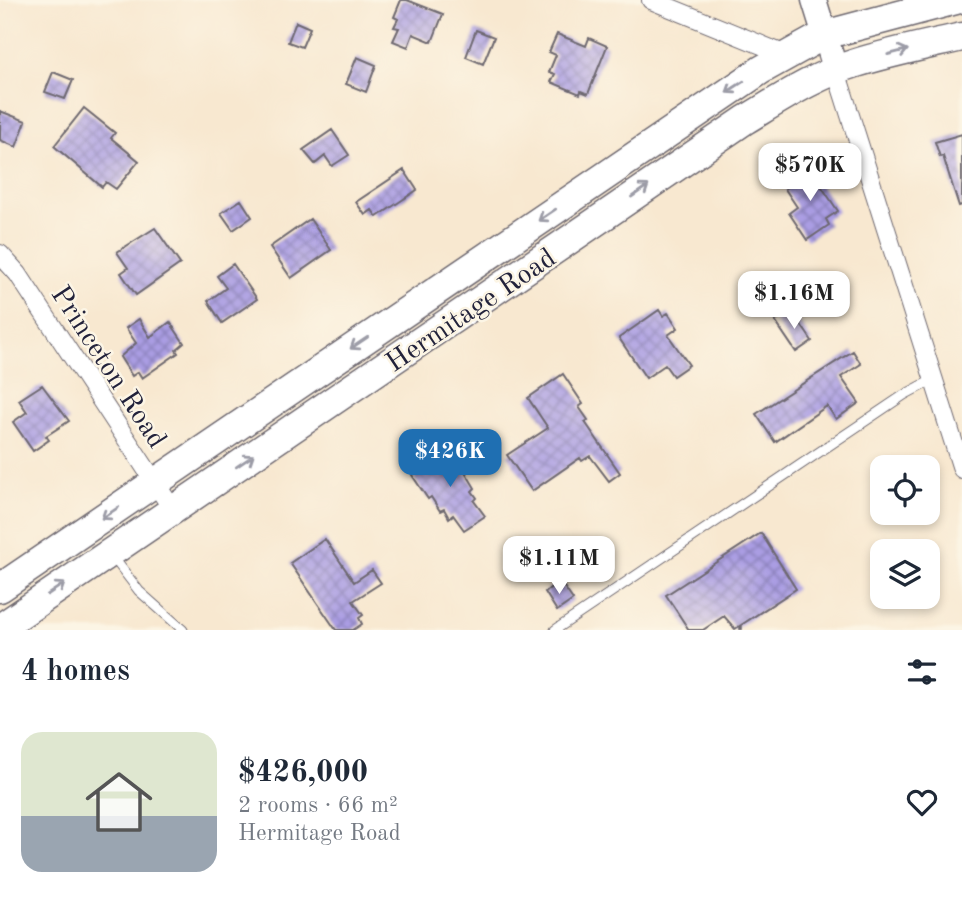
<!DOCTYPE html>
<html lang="en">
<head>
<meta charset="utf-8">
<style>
	body { margin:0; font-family:"Old Standard TT",serif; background:#f2f2f3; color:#1f2937; height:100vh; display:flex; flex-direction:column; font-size:26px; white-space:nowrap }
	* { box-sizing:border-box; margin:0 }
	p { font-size:23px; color:#747a83 }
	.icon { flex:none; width:38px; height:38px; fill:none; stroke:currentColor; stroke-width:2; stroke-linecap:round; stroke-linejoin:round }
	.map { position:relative; height:630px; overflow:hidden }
	.details { display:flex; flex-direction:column; background:#fff; flex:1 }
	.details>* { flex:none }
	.tools { position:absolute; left:870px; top:455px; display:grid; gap:14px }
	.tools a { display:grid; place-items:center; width:70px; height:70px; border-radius:14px; background:#fff; box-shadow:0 4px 10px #0003; font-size:35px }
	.price { position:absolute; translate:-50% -60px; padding:0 16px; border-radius:14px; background:#fff; color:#222; font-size:23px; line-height:46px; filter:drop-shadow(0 2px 4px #0008) }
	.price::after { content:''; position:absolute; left:50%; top:42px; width:21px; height:16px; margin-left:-10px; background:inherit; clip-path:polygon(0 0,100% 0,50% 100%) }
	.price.current { background:#1f6fb2; color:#fff }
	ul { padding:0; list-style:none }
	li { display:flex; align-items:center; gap:21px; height:175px; padding:0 21px }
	li span { display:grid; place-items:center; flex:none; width:196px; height:140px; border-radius:21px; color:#555 }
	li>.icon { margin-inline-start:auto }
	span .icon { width:84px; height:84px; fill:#fffc; stroke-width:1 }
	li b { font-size:30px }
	h2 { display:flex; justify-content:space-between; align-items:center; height:84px; padding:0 21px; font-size:30px }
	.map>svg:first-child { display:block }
	.building { fill:url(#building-cross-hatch) }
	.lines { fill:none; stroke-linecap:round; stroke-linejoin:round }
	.lane-casing { stroke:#6d676f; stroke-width:11 }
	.street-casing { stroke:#6d676f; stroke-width:20 }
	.secondary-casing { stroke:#6d676f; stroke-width:27 }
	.primary-casing { stroke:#6d676f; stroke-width:31 }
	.path { stroke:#6d676f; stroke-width:3.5; stroke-dasharray:5 5; stroke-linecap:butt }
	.lane { stroke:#fff; stroke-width:9 }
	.street { stroke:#fff; stroke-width:18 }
	.secondary { stroke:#fff; stroke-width:24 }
	.primary { stroke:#fff; stroke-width:28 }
	.oneway { stroke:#9c9ca7 }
	.labels { text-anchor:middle; stroke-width:5; stroke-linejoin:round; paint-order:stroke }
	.street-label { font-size:28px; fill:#22223b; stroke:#fcf5e5 }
</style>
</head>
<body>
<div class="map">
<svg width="962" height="630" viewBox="0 0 962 630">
	<defs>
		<pattern id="building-cross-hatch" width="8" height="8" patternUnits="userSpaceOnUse" patternTransform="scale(1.75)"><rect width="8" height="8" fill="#aa9de3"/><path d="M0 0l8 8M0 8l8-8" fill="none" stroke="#8a80b9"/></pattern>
	</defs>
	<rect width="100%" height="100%" fill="#fcf5e5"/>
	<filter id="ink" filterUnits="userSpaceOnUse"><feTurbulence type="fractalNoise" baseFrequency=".0143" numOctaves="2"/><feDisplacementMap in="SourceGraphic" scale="14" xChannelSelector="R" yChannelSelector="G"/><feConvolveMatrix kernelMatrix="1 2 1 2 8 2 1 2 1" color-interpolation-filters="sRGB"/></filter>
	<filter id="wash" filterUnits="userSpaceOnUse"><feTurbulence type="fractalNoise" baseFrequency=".00686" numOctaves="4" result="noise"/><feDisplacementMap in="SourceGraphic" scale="28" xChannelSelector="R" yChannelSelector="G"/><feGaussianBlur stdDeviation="1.57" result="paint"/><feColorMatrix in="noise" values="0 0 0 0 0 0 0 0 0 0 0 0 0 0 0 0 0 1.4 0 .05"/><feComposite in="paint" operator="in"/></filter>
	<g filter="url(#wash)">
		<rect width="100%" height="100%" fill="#f8e8d0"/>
		<g id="blocks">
			<path class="building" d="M401,0H407L443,14L432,42L413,34L408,47L393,41L399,28L394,27L398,19L394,17Z
				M296,22L310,28L302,47L288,42Z
				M476,30L494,37L483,64L466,57Z
				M557,34L586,46L589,38L607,46L588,94L581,91L580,94L551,82L555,74L549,72L556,55L549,52Z
				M357,57L376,65L366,92L346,84Z
				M53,72L73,80L65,99L45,92Z
				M84,108L115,133L111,138L139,161L116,189L106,182L102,187L54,146Z
				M0,111L26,121L16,147L0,140Z
				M332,130L349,155L332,166L325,156L315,164L303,150Z
				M962,134V205L959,206L943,156L940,157L935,142Z
				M807,165L838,211L826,219L829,225L807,240L789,213L797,207L785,189L796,181L792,175Z
				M404,170L417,190L377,217L372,210L365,215L356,202Z
				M241,200L252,217L233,230L221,213Z
				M310,219L331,250L291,278L270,247Z
				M155,228L180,264L136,295L121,273L128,268L117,252Z
				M233,264L257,299L222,323L208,301L226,288L217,276Z
				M659,310L663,316L668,313L678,328L668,335L689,365L673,376L665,365L646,378L619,338Z
				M791,310L812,341L796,352L775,321Z
				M139,319L150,337L170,322L184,343L176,350L178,353L142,378L138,372L132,376L120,357L136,343L126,328Z
				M853,351L861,364L841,377L859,403L836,419L827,406L775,442L756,414Z
				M563,374L583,404L579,407L588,420L585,422L620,473L609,481L590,456L582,461L580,458L532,491L507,455L548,428L528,398Z
				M42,385L69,421L46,436L49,440L33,451L13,422L27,412L19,400Z
				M451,448L475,488L472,491L477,498L474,501L485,516L464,530L453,515L449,518L444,509L440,511L431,497L428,499L412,475Z
				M761,533L796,589L735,629L724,616L703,630H689L666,595Z
				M325,539L354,582L372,570L381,583L353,601L363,615L359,618L362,624L353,630H336L290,563Z
				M560,581L573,600L557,611L545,592Z"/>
		</g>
	</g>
	<g filter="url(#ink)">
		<use href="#blocks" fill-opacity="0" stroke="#6d676f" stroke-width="2"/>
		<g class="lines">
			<g class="lane-casing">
				<path id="lane" d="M113,557L139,591L183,630
					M555,630L904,395L934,379"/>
			</g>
			<g class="street-casing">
				<path id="street" d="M651,0L786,55
					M836,71L962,469
					M0,254L18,274L173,510"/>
			</g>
			<g class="secondary-casing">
				<path id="secondary" d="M814,0L836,71"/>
			</g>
			<g class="primary-casing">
				<path id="primary" d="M0,588L761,70L824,35L956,0
					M0,628L745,120C780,99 816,75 856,63C891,52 927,45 962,37"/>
			</g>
			<path class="path" d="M741,630V625"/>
			<use href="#lane" class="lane"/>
			<use href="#street" class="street"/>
			<use href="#secondary" class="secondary"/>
			<use href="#primary" class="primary"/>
		</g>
		<defs><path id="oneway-shaft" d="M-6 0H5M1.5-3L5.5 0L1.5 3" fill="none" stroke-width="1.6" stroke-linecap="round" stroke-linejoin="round" transform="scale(1.75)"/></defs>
		<g class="oneway">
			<use href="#oneway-shaft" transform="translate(898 52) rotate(-14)"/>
			<use href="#oneway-shaft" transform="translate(735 87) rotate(147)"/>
			<use href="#oneway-shaft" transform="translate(640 191) rotate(-35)"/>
			<use href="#oneway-shaft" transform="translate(547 215) rotate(146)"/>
			<use href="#oneway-shaft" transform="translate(359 343) rotate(146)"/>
			<use href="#oneway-shaft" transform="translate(245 461) rotate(-34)"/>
			<use href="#oneway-shaft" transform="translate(110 513) rotate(146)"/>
			<use href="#oneway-shaft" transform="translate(56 589) rotate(-34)"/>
		</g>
	</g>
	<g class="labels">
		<g class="street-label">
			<text transform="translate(470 309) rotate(-34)" y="10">Hermitage Road</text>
			<text transform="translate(110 366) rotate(57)" y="10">Princeton Road</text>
		</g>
	</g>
</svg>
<div class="tools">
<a><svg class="icon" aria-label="locate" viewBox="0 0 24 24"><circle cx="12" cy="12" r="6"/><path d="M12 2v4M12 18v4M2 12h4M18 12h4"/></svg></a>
<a><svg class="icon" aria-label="layers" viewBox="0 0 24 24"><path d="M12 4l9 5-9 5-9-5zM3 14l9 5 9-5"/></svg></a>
</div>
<b class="price" style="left:810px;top:203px">$570K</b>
<b class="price" style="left:794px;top:331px">$1.16M</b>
<b class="price current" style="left:450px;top:489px">$426K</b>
<b class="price" style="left:559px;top:596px">$1.11M</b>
</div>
<section class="details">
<h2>4 homes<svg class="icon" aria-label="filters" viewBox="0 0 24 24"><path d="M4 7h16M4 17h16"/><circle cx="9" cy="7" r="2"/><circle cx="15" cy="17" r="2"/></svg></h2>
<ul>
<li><span style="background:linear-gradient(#dfe7d0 60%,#9aa5b1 0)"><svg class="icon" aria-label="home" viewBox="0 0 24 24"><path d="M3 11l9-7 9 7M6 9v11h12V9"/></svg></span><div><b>$426,000</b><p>2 rooms · 66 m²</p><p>Hermitage Road</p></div><svg class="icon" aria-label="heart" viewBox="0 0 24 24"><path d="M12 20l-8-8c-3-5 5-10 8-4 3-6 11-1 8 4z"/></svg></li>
</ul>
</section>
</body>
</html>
